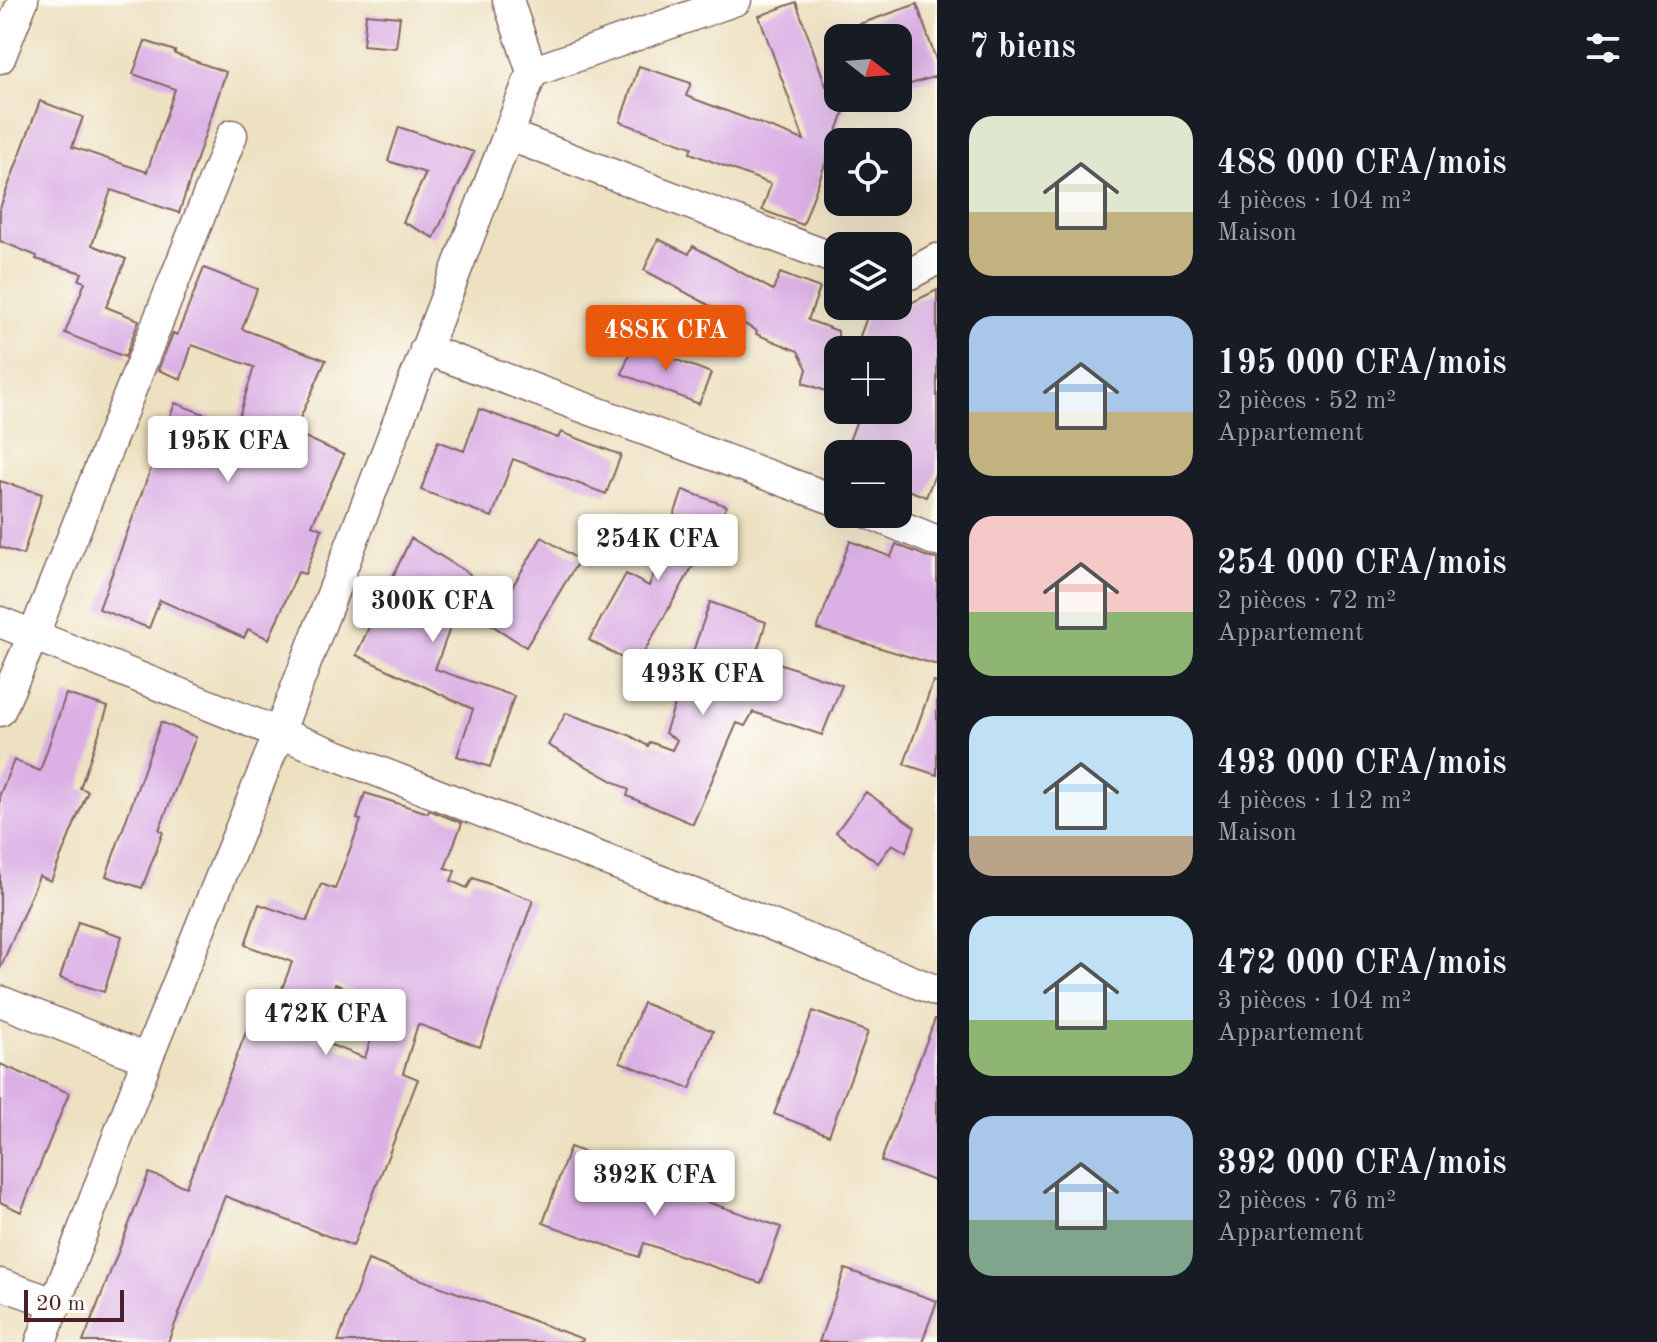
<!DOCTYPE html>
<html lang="fr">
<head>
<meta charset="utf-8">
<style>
	body { margin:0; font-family:"Old Standard TT",serif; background:#20242c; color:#f1f3f6; height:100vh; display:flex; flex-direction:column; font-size:30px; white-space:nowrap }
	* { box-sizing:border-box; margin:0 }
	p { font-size:26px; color:#9ea1a6 }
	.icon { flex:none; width:44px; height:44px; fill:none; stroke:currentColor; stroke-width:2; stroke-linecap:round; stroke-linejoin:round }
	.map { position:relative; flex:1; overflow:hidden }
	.side { display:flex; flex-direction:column; background:#171b24; width:720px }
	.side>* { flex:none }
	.needle { width:52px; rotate:107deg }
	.buttons { position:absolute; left:824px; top:24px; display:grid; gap:16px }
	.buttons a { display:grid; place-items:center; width:88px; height:88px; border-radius:16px; background:#171b24; box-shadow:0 8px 32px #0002; font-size:40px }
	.scale { position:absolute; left:24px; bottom:20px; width:100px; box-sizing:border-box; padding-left:8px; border:4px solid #4a1f2b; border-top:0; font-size:22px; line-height:28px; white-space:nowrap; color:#4a1f2b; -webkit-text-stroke:6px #fdfcf7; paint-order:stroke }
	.price { position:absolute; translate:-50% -68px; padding:0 18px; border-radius:8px; background:#fff; color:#222; font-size:26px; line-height:52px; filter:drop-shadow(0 2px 4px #0008) }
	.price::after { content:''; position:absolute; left:50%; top:48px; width:24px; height:18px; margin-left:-12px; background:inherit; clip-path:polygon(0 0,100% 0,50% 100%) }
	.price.current { background:#ea580c; color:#fff }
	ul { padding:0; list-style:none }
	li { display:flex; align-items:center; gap:24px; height:200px; padding:0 32px }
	li span { display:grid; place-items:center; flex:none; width:224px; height:160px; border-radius:24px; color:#555 }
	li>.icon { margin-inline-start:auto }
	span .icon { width:96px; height:96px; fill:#fffc; stroke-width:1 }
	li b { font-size:34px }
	h2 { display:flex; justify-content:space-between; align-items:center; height:96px; padding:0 32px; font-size:34px }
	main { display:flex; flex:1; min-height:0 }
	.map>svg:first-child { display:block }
	.building { fill:#dbb0e5; fill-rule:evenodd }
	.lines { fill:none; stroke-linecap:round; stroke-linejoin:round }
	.minor-casing { stroke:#836360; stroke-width:33 }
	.minor { stroke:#fff; stroke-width:30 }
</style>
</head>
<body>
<main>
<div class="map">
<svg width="937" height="1342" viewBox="0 0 937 1342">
	<rect width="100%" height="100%" fill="#fdfcf7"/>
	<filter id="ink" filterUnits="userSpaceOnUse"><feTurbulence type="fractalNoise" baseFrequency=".0125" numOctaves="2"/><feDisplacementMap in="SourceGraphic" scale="16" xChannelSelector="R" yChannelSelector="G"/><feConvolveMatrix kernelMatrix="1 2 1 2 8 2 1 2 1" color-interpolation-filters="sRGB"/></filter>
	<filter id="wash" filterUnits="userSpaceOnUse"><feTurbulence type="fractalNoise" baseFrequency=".006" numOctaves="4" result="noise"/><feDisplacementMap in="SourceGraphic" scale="32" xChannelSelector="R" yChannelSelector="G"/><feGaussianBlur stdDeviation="1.8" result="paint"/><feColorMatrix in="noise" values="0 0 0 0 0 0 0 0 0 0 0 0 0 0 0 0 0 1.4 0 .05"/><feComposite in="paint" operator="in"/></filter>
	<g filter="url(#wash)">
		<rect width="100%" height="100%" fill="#ede1c1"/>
		<g id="blocks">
			<path class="building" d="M796,2L826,86L838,82V98H849L803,225L762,210L771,184L690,153L692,147L620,122L639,66L691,83L686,96L804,140L759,16Z
				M917,4L937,63V76L904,86L898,72V38H832L831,34Z
				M366,14L400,17L396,48L363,45Z
				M145,41L175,51V54L226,72L179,213L111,190L92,245L126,259L106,307L139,320L125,357L65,333L85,282L79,280L82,273L36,259L37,256L0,241V208L40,101L83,117L72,147L147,172L175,89L133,74Z
				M399,127L474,152L434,238L403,222L426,173L388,161Z
				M658,239L689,254L693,246L773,290L780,273L820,288L808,320L838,331V395L803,383L807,369L798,351L756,334L757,331L644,270Z
				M204,268L257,289L242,329L326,360L294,432L344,455L312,525L322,529L305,574L298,572L269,639L248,629L244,638L160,600L149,628L99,609L175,403L236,426L254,367L192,345L181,379L158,370L173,333L177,335Z
				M937,290V469L926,497L898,486V454H844L861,410H898V350H855L871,306H905Z
				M633,343L711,373L699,404L622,374Z
				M479,409L558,438L561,432L621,455L606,494L513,459L492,517L421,490L438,441L464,451Z
				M0,481L42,494L23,555L0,547Z
				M683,490L727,506L636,666L589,640L626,574L649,586Z
				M542,537L579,560L526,647L490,624Z
				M411,538L470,574L435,669L514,696L490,767L457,756L473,709L356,655Z
				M850,541L891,557L896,544L930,558L937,559V665L817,629Z
				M710,602L766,622L756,655L842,685L822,735L753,712L745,726L737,723L693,824L627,796L629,790L548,745L566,713L629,735L648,746L650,742L672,750L677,740L665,733Z
				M933,682L937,683V775L904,764Z
				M66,694L108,707L80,788L88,791L51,881L39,876L0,969V794L14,760L40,771Z
				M161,722L196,737L159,830L163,832L142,888L106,876Z
				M866,792L915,827L906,852L892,844L878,863L836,832Z
				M365,793L428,813L429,810L462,823L445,868L455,871L451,881L467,888L473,878L533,900L480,1047L418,1024L403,1073L418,1079L353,1246L225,1196L168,1342H83L149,1173L186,1187L253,1014L270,1021L292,962L245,945L259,904L307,921L321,884L335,889L361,820L357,819ZM335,984L382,1002L365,1058L315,1039Z
				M78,922L122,936L104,992L60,978Z
				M643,1003L713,1031L690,1089L620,1062Z
				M813,1011L868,1032L829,1135L774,1114Z
				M935,1019H937V1182L881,1161Z
				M0,1064L69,1093L21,1212L0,1202Z
				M570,1147L665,1181L663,1187L781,1227L761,1283L644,1243L639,1257L543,1223Z
				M368,1260L583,1339L582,1342H338Z
				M845,1269L937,1301L922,1342H819Z"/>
		</g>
	</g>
	<g filter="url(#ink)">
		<use href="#blocks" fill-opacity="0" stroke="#836360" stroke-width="2"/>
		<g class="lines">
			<g class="minor-casing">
				<path id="minor" d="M0,58L23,0
					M532,72L736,0
					M508,135L838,260
					M898,276L910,274L937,259
					M425,349L838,501
					M871,514L937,541
					M0,622L279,733L702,897L937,991
					M0,711L34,634L232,135
					M0,1001L147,1059
					M0,1284L57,1304
					M41,1342L147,1059L279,733L532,72L508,0"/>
			</g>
			<use href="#minor" class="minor"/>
		</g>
	</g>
</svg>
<div class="buttons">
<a><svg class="needle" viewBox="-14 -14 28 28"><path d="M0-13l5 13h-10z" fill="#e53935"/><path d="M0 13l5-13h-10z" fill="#9ea1a6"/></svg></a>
<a><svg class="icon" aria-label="locate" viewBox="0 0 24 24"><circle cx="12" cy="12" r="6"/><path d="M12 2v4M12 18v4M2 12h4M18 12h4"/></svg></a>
<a><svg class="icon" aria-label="layers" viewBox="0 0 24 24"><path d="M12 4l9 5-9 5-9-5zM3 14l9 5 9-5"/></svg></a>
<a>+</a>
<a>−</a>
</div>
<div class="scale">20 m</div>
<b class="price current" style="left:666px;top:373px">488K CFA</b>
<b class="price" style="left:228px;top:484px">195K CFA</b>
<b class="price" style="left:658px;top:582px">254K CFA</b>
<b class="price" style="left:433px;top:644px">300K CFA</b>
<b class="price" style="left:703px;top:717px">493K CFA</b>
<b class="price" style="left:326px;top:1057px">472K CFA</b>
<b class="price" style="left:655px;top:1218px">392K CFA</b>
</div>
<section class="side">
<h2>7 biens<svg class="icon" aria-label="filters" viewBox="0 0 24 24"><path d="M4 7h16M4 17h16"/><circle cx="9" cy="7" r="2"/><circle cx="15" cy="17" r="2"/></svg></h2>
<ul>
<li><span style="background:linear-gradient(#dfe7d0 60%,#c2b280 0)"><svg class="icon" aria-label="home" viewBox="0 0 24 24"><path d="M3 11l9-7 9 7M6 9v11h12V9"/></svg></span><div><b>488 000 CFA/mois</b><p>4 pièces · 104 m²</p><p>Maison</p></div></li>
<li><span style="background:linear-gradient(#a9c7e8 60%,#c2b280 0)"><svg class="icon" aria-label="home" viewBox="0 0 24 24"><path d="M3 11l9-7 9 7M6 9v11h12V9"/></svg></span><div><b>195 000 CFA/mois</b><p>2 pièces · 52 m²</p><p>Appartement</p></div></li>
<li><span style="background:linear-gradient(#f6c9c9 60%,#8fb573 0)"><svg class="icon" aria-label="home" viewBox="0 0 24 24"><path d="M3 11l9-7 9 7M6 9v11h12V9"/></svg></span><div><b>254 000 CFA/mois</b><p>2 pièces · 72 m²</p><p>Appartement</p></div></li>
<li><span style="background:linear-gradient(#bfe0f5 75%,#b9a48a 0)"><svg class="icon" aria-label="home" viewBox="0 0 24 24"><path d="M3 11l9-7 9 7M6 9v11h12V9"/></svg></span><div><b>493 000 CFA/mois</b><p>4 pièces · 112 m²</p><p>Maison</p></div></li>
<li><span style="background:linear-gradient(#bfe0f5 65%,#8fb573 0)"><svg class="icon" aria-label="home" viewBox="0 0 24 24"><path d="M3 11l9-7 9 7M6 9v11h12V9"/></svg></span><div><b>472 000 CFA/mois</b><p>3 pièces · 104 m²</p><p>Appartement</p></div></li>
<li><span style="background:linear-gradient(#a9c7e8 65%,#7fa58c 0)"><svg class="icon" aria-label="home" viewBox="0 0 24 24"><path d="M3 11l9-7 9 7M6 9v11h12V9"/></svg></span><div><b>392 000 CFA/mois</b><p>2 pièces · 76 m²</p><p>Appartement</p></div></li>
</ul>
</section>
</main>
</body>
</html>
